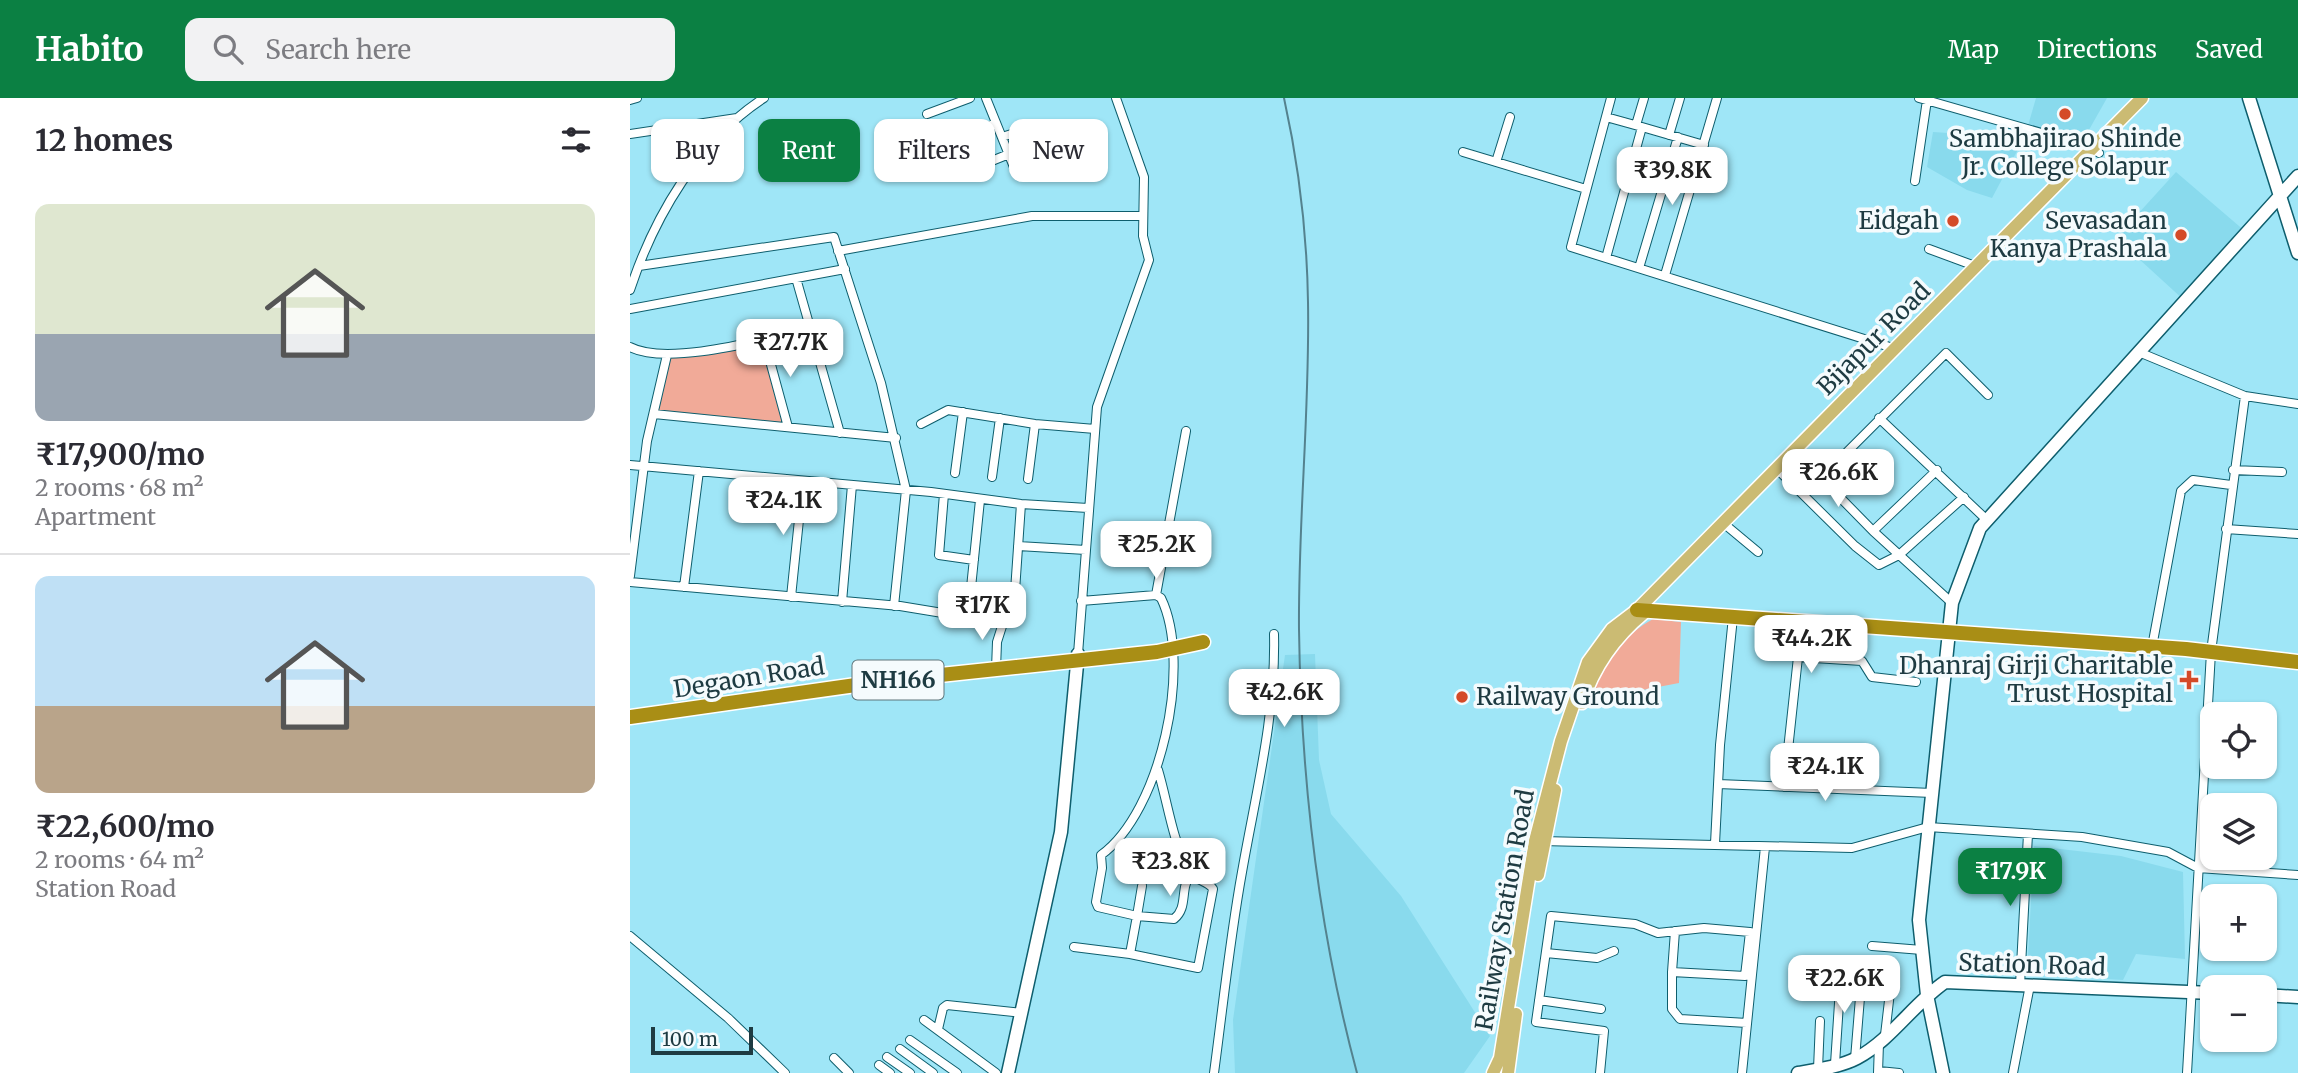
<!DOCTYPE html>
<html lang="en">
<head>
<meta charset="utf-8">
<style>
	body { margin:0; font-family:Merriweather,serif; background:#f2f2f3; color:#2b2b33; height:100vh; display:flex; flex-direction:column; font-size:26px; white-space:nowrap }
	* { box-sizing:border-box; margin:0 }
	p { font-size:23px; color:#7c7c81 }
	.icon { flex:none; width:38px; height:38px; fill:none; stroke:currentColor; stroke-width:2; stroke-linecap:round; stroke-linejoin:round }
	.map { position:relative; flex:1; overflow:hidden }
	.drawer { display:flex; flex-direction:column; background:#fff; width:630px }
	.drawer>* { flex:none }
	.top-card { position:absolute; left:21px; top:21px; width:665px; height:63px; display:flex; gap:14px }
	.fabs { position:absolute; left:1570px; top:604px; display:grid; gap:14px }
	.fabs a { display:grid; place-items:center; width:77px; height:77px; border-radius:14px; background:#fff; box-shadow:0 2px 5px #0004; font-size:35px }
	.scale { position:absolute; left:21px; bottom:18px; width:102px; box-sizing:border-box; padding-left:7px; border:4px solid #1e3b42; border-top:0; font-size:19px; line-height:24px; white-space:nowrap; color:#1e3b42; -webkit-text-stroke:5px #f5fbfd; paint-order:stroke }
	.price { position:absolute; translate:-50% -60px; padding:0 16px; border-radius:14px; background:#fff; color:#222; font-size:23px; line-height:46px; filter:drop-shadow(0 2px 4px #0008) }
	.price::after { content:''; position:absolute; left:50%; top:42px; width:21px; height:16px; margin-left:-10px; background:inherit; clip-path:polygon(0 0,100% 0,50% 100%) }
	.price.active { background:#0b8043; color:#fff }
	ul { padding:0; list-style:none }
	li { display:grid; align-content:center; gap:14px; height:371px; padding:0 35px }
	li+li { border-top:2px solid #e1e1e2 }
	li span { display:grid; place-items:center; height:217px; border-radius:14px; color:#555 }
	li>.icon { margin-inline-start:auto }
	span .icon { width:126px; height:126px; fill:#fffc; stroke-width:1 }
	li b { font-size:30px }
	h2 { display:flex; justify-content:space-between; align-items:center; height:84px; padding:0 35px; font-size:30px }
	.tag { padding:0 24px; border-radius:14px; background:#fff; box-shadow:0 2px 5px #0004; font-size:24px; line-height:63px }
	.tag.active { background:#0b8043; color:#fff }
	header { display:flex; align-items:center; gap:42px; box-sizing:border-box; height:98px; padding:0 35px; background:#0b8043; color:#fff }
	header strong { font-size:33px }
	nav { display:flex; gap:38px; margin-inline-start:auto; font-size:24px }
	.search { width:490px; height:63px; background:#f2f2f3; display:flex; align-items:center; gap:18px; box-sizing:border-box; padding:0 24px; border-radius:14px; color:#7c7c81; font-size:26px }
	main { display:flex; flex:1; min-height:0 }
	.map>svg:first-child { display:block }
	.built { fill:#89daed }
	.green { fill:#f1aa98 }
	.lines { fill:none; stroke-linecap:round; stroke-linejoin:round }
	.street-casing { stroke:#0e5e6d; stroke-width:10 }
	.secondary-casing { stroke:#0e5e6d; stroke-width:15 }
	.primary-casing { stroke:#fff; stroke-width:15 }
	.highway-casing { stroke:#fff; stroke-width:17 }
	.street { stroke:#fff; stroke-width:8 }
	.secondary { stroke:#fff; stroke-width:12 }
	.primary { stroke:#cbbb73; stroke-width:12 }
	.highway { stroke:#a98e15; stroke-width:14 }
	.rail { stroke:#54828e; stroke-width:2 }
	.poi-dot { fill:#d44a28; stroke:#f5fbfd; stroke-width:2.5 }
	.labels { text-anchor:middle; stroke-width:7; stroke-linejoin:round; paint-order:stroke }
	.shield { fill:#f5fbfd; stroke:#5e757a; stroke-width:2 }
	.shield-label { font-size:23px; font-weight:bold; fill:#1e3b42 }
	.poi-label { font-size:24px; fill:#1e3b42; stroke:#f5fbfd; text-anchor:end }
	.street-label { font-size:24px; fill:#1e3b42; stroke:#f5fbfd }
</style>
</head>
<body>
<header>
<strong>Habito</strong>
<div class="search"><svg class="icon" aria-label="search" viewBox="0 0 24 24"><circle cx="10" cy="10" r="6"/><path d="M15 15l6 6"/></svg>Search here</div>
<nav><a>Map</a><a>Directions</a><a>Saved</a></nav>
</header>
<main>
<section class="drawer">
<h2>12 homes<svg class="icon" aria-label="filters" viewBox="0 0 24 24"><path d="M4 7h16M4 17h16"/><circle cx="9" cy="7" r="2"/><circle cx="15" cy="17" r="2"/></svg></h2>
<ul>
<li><span style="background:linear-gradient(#dfe7d0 60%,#9aa5b1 0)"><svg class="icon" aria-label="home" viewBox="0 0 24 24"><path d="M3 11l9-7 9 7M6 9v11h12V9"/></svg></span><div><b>₹17,900/mo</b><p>2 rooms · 68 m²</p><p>Apartment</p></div></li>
<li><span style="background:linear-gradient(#bfe0f5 60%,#b9a48a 0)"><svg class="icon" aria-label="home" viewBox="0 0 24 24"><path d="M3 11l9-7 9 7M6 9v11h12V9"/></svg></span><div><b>₹22,600/mo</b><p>2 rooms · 64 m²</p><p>Station Road</p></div></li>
</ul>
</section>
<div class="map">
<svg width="1668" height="975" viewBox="0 0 1668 975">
	<rect width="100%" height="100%" fill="#9fe6f7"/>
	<path class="built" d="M1406,0H1477L1451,46L1397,31Z
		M1303,34L1394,40L1362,100L1337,92L1297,69Z
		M1546,74L1616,134L1555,203L1486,140Z
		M685,556L689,662L701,716L771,798L860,938L834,975H605L603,922L655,557Z
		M1404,748L1491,758L1553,774L1555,861L1506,856L1493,882L1397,876Z"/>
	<path class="green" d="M133,245L155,327L26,314L40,260Z
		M1023,521L1051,524L1049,585L1002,594L965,590C973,561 996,536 1023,521Z"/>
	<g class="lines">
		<g class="street-casing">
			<path id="street" d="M356,0L386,74
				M981,0L941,149L1263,250
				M1289,0L1464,50L1469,55
				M0,2L7,0
				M297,16L340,0
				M976,19L1012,29
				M1006,27L1014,0
				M0,36L107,20
				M1039,37L1050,0
				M372,39L394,32
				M314,47L366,25
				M833,54L956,91
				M866,64L880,19
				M327,77L379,56
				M1285,83L1297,2
				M1299,151L1345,168
				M208,153L402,118H513
				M976,160L1012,29L1074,47
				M9,168L204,139L251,285L276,392L264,508
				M1009,170L1048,39
				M1035,177L1087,0
				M166,180L210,335
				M0,192C24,119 69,42 134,0
				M0,211L215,171
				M134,241L158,329
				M0,249C38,269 138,240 181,231
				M1511,255L1615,298L1668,306
				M24,316L266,340
				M1249,320L1358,423
				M291,326L318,312L405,326L465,331
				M0,367L301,394L391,406L458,410
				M1146,370L1225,448L1249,467L1269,457L1334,399
				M1603,372L1652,374
				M325,375L333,314
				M362,379L370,320
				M398,381L405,326
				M314,396L309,457L344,462
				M1098,429L1128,454
				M1596,431L1668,436
				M1243,433L1307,372
				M388,448L456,452
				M0,478L17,343L37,257
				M0,484L270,508L355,522H383L391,406
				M54,489L69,373
				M526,497L556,333
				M161,499L173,383
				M212,504L222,387
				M1322,505L1243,433L1191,380L1316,255L1358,297
				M338,519L350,402
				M1522,549L1551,393L1563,382L1601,387
				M448,556L467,309L519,162L513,138L514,79L486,0
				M366,571L367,544L374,522
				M1088,686L1302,695
				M1154,689L1168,559L1232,563L1242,579L1286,584
				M911,743L1222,750L1298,729L1452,739L1538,754L1568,770L1668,777
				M1085,746L1090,647L1103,519
				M512,788L507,818L544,821C559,809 549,789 561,777
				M0,838L98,920L155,975
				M1242,848L1292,852
				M444,849L500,856L507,818L468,809L466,804L472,770L471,757C531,714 563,566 531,500L526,497L451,503
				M916,855L967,860L984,853
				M500,856L568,870L583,791C578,782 564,783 558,772C542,740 538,706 528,672
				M1042,874V911L1050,921L1117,925
				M1390,887L1398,736
				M909,902L971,911
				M294,922L366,975
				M308,931L313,910L317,907L392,915
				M1255,937L1262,877
				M280,942L327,975
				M270,951L303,975
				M257,959L280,975
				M204,960L219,975
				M1225,961L1232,875
				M1205,966L1210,890
				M249,967L260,975
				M1188,971L1190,923
				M1249,973L1269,975
				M584,975C593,908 600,840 612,774C626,694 646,618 644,536
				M970,975L974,933L906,924L921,818L1005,826L1028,835L1074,830L1120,834L1115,878L1042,874L1045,833
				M1112,975L1135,749
				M1248,975L1249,945
				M1383,975L1400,887
				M1557,975L1581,554L1615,298"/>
		</g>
		<g class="secondary-casing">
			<path id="secondary" d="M1619,0L1668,155
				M1634,897L1668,899
				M378,975L431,734L448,556
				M1168,975C1186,972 1210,969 1227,960C1261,942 1283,906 1315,884L1582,895
				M1313,975L1297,897L1289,822L1322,505L1350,430L1668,78"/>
		</g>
		<g class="primary-casing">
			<path id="primary" d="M952,605C964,568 985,539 1014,515
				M908,777L925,692
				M863,975L870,960L905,743L931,643L958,564L982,531L1007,512L1512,0
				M878,975L886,916"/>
		</g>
		<g class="highway-casing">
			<path id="highway" d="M1007,512L1556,551L1668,564
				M0,619L254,583L527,554L573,544"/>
		</g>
		<use href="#street" class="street"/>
		<use href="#secondary" class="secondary"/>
		<use href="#primary" class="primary"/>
		<use href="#highway" class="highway"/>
		<path class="rail" d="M654,0C669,68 677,135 678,204C680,313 668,422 669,531C671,682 688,830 727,975"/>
	</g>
	<g class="poi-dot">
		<circle cx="1435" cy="16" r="7"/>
		<circle cx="1323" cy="123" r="7"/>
		<circle cx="1551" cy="137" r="7"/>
		<path d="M1555.5 571.5h7v7h7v7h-7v7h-7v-7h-7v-7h7z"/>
		<circle cx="832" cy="599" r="7"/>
	</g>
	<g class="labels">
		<rect class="shield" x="222.5" y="562.5" width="91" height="39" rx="5"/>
		<g class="shield-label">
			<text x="268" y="590">NH166</text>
		</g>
		<g class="poi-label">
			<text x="1435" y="49" text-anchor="middle">Sambhajirao Shinde<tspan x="1435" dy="28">Jr. College Solapur</tspan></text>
			<text x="1309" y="131">Eidgah</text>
			<text x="1537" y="131">Sevasadan<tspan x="1537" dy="28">Kanya Prashala</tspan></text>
			<text x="1543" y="576">Dhanraj Girji Charitable<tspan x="1543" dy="28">Trust Hospital</tspan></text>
			<text x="846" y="607" text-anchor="start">Railway Ground</text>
		</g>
		<g class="street-label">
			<text transform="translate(1244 241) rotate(-45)" y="8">Bijapur Road</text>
			<text transform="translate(119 580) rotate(-9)" y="8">Degaon Road</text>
			<text transform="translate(875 812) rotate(-80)" y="8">Railway Station Road</text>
			<text transform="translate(1402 867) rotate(2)" y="8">Station Road</text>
		</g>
	</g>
</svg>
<div class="fabs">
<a><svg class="icon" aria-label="locate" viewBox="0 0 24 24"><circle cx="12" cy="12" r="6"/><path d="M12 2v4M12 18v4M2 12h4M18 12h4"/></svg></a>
<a><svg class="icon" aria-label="layers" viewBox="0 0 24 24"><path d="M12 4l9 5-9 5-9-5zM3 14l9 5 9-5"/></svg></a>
<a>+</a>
<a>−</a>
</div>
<div class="scale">100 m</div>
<b class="price" style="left:1042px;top:109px">₹39.8K</b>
<b class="price" style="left:160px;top:281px">₹27.7K</b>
<b class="price" style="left:1208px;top:411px">₹26.6K</b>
<b class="price" style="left:153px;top:439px">₹24.1K</b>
<b class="price" style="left:526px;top:483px">₹25.2K</b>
<b class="price" style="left:352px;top:544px">₹17K</b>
<b class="price" style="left:1181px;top:577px">₹44.2K</b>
<b class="price" style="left:654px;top:631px">₹42.6K</b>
<b class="price" style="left:1195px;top:705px">₹24.1K</b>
<b class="price" style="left:540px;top:800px">₹23.8K</b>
<b class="price active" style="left:1380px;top:810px">₹17.9K</b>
<b class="price" style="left:1214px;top:917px">₹22.6K</b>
<div class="top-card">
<a class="tag">Buy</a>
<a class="tag active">Rent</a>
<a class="tag">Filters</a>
<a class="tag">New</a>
</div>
</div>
</main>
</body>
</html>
